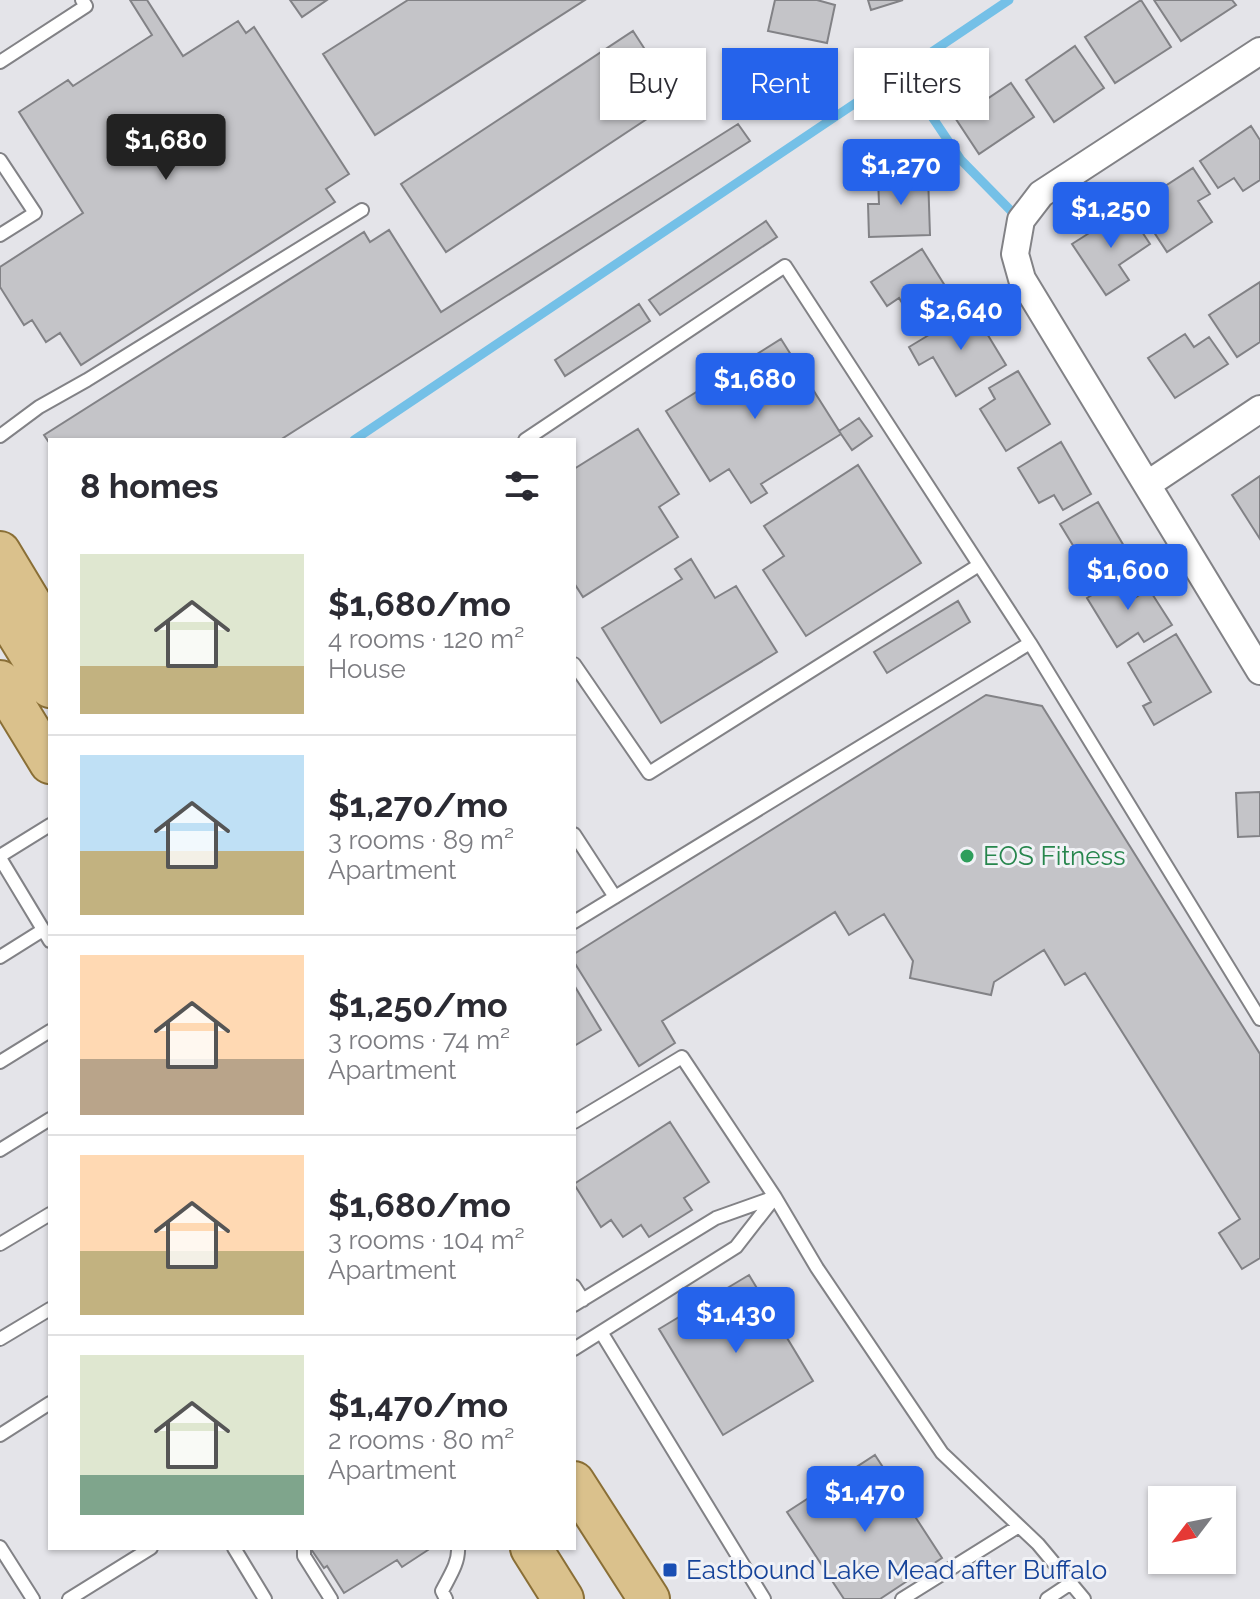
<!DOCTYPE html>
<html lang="en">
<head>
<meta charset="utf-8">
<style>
	body { margin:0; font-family:Raleway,sans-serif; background:#f7f7f7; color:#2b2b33; height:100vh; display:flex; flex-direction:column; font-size:30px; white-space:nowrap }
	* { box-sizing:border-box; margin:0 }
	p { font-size:26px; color:#7c7c81 }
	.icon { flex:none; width:44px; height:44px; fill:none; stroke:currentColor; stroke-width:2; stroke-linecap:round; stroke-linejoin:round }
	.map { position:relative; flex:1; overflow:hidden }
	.drawer { position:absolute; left:48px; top:438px; width:528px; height:1112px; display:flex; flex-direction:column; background:#fff; border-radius:0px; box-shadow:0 2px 6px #0004 }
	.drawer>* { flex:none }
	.hud { position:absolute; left:600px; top:48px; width:540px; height:72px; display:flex; gap:16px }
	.needle { width:52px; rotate:238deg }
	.fabs { position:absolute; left:1148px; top:1486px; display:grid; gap:16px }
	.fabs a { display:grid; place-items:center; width:88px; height:88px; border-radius:0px; background:#fff; box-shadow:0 2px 6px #0004; font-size:40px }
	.price { position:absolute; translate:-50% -68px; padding:0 18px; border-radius:8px; background:#2563eb; color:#fff; font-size:26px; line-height:52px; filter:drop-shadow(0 2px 4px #0008) }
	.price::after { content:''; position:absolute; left:50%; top:48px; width:24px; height:18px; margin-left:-12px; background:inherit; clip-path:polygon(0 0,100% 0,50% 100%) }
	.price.selected { background:#222; color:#fff }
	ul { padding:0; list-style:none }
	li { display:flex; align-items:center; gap:24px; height:200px; padding:0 32px }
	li+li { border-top:2px solid #e1e1e2 }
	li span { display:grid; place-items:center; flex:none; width:224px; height:160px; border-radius:0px; color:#555 }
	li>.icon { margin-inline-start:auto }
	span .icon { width:96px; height:96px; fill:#fffc; stroke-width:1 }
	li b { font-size:34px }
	h2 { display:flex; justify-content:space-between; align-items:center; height:96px; padding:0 32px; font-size:34px }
	.chip { padding:0 28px; border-radius:0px; background:#fff; box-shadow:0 2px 6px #0004; font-size:28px; line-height:72px }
	.chip.selected { background:#2563eb; color:#fff }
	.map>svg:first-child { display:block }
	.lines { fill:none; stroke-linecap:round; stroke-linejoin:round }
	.stream { stroke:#74c0e7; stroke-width:9 }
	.building { fill:#c4c4c8; stroke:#828286; stroke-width:2 }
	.lane-casing { stroke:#828286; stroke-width:16 }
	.street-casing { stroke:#828286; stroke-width:30 }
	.primary-casing { stroke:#8a6f36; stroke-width:44 }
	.lane { stroke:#fff; stroke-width:12 }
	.street { stroke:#fff; stroke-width:26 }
	.primary { stroke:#dac18c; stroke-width:40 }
	.leisure-dot { fill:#2e9e5b; stroke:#f1f2f6; stroke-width:3 }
	.transit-dot { fill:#1a4fb4; stroke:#f1f2f6; stroke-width:3 }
	.labels { text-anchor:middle; stroke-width:6; stroke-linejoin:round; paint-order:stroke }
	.leisure-label { font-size:26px; fill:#27864d; stroke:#f1f2f6; text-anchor:start }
	.transit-label { font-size:26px; fill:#164399; stroke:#f1f2f6; text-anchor:start }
</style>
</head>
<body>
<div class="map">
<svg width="1260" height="1599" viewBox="0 0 1260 1599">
	<rect width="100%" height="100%" fill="#e4e4e9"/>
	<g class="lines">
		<path class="stream" d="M902,72L961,160L1018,218
			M354,440L1009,0"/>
	</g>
	<path class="building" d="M130,0H147L183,56L238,21L246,33L254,27L349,174L326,189L335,202L81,365L60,333L46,342L32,320L24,325L0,287V267L83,213L19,112L68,80L73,86L152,35Z
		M290,0H327L302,17Z
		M408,0H585L375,135L323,54Z
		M775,0H817L835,5L827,43L768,31Z
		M868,0H903L871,10Z
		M1141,0L1171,47L1115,83L1085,37Z
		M1154,0H1232L1236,5L1181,41Z
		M633,31L677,99L446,252L401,184Z
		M1075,46L1104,88L1054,122L1026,80Z
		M660,57L675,79L667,84L652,63Z
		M1011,83L1034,117L979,154L944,101L969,84L981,103Z
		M738,124L750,141L280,440H50V444L44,435L364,232L370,242L389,230L441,312Z
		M1251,126L1260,140V180L1243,191L1234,178L1218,188L1200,161Z
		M1193,168L1210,194L1198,201L1212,222L1167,252L1146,220L1166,206L1156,192Z
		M928,175L930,235L869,237L868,204H879L878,177Z
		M1127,209L1150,244L1119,265L1129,280L1106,295L1072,244Z
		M766,221L777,237L660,315L649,300Z
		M922,249L957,305L919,330L899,298L887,306L871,282Z
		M1260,282V342L1237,357L1209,315Z
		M639,304L650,321L565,376L555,360Z
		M972,309L1006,365L956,396L933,357L919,365L909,347Z
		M1185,334L1194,347L1209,337L1228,364L1175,398L1148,358Z
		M781,339L841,434L761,484L767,493L751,503L729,469L710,481L666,411Z
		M1018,371L1050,424L1006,451L980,409L995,399L989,388Z
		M859,418L872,436L852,450L839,431Z
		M638,429L679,494L659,507L678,537L583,597L574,583V469Z
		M1061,442L1091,494L1063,510L1054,495L1039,503L1018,468Z
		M858,465L921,563L806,636L763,570L784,556L764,526Z
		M1260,476V539L1232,495Z
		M1098,502L1131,558L1094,580L1060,524Z
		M691,559L715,598L736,586L777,652L661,723L602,628L682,579L675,569Z
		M1124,576L1136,597L1149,589L1172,625L1144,642L1138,633L1117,647L1087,598Z
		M958,601L970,622L887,673L874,652Z
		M1176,634L1211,692L1154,725L1143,706L1151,702L1128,663Z
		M986,695L1042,706L1260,1054V1258L1242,1269L1219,1233L1240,1219L1085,973L1065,985L1044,950L994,982L991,995L910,978L913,961L884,914L849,935L835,912L662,1021L675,1043L639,1066L574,962V954Z
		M1260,792V836L1238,837L1236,793Z
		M574,985L601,1030L574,1046Z
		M670,1122L709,1182L684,1198L692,1210L649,1237L641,1225L623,1237L611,1220L601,1227L574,1184Z
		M749,1275L813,1381L723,1435L659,1329Z
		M875,1455L942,1558L880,1599H844L787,1512Z
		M431,1548L402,1567L397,1560L344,1593L327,1566L324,1568L311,1549Z"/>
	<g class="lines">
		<g class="lane-casing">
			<path id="lane" d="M0,62L86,6L82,0
				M0,160L35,213L0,235
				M0,436L39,407L87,380L362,210
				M525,440L785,266L1030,643
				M574,664L649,773L979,565
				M574,834L615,897
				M0,856L50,825
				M0,858L50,941
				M574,922L1030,643L1260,1019
				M0,957L43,930
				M0,1062L50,1031
				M574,1122L682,1057L775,1197L817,1268L942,1453L1038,1544L1084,1599
				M0,1150L50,1119
				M0,1244L50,1214
				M574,1286L583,1300
				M574,1305L716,1218L775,1197
				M601,1332L764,1599
				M0,1339L50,1309
				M574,1349L736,1247L775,1197
				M0,1435L50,1403
				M0,1547L33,1599
				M234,1548L265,1599
				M304,1548V1556L331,1599
				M69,1599L151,1548
				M446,1599L442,1591C449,1577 459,1563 458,1548
				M902,1599L1019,1526
				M1047,1599L1071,1583"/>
		</g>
		<g class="street-casing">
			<path id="street" d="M1260,51L1041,194L1021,220L1015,254L1022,279L1260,671
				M1148,484L1260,409"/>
		</g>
		<g class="primary-casing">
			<path id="primary" d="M0,552L50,635
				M2,609L50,687
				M0,681L50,763
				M574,1482L649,1599
				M531,1548L563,1599"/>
		</g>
		<use href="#lane" class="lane"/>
		<use href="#street" class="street"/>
		<use href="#primary" class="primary"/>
	</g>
	<circle class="leisure-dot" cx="967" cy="856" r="8"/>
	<rect class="transit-dot" x="662" y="1562" width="16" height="16" rx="4"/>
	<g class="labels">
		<g class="leisure-label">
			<text x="983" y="865">EOS Fitness</text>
		</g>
		<g class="transit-label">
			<text x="686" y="1579">Eastbound Lake Mead after Buffalo</text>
		</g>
	</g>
</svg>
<div class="fabs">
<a><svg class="needle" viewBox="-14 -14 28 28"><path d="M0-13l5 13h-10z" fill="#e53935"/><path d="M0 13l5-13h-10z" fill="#7c7c81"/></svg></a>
</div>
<b class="price selected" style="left:166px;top:182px">$1,680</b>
<b class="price" style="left:901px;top:207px">$1,270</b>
<b class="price" style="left:1111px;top:250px">$1,250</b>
<b class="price" style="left:961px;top:352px">$2,640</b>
<b class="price" style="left:755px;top:421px">$1,680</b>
<b class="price" style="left:1128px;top:612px">$1,600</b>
<b class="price" style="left:736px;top:1355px">$1,430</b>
<b class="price" style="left:865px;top:1534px">$1,470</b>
<div class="hud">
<a class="chip">Buy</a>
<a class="chip selected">Rent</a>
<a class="chip">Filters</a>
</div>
<section class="drawer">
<h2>8 homes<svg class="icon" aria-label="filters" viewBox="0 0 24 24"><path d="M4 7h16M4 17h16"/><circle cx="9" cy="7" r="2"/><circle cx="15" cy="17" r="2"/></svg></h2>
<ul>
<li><span style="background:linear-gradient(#dfe7d0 70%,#c2b280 0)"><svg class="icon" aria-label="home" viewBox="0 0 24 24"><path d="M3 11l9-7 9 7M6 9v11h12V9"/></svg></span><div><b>$1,680/mo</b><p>4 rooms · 120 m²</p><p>House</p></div></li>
<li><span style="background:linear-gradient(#bfe0f5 60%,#c2b280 0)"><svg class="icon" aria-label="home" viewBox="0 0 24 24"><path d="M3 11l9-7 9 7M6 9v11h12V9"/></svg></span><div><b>$1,270/mo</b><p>3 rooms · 89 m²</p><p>Apartment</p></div></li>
<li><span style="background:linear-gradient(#ffd9b3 65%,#b9a48a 0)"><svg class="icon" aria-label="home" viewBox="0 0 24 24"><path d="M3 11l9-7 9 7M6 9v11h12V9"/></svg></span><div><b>$1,250/mo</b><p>3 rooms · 74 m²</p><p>Apartment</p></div></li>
<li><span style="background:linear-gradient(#ffd9b3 60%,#c2b280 0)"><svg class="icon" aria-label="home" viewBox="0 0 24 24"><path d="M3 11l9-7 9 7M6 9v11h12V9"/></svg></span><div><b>$1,680/mo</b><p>3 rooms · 104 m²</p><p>Apartment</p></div></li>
<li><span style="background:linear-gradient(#dfe7d0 75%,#7fa58c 0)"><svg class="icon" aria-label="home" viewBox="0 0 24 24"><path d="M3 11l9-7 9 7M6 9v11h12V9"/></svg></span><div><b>$1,470/mo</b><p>2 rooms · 80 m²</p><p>Apartment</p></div></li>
</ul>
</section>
</div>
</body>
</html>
